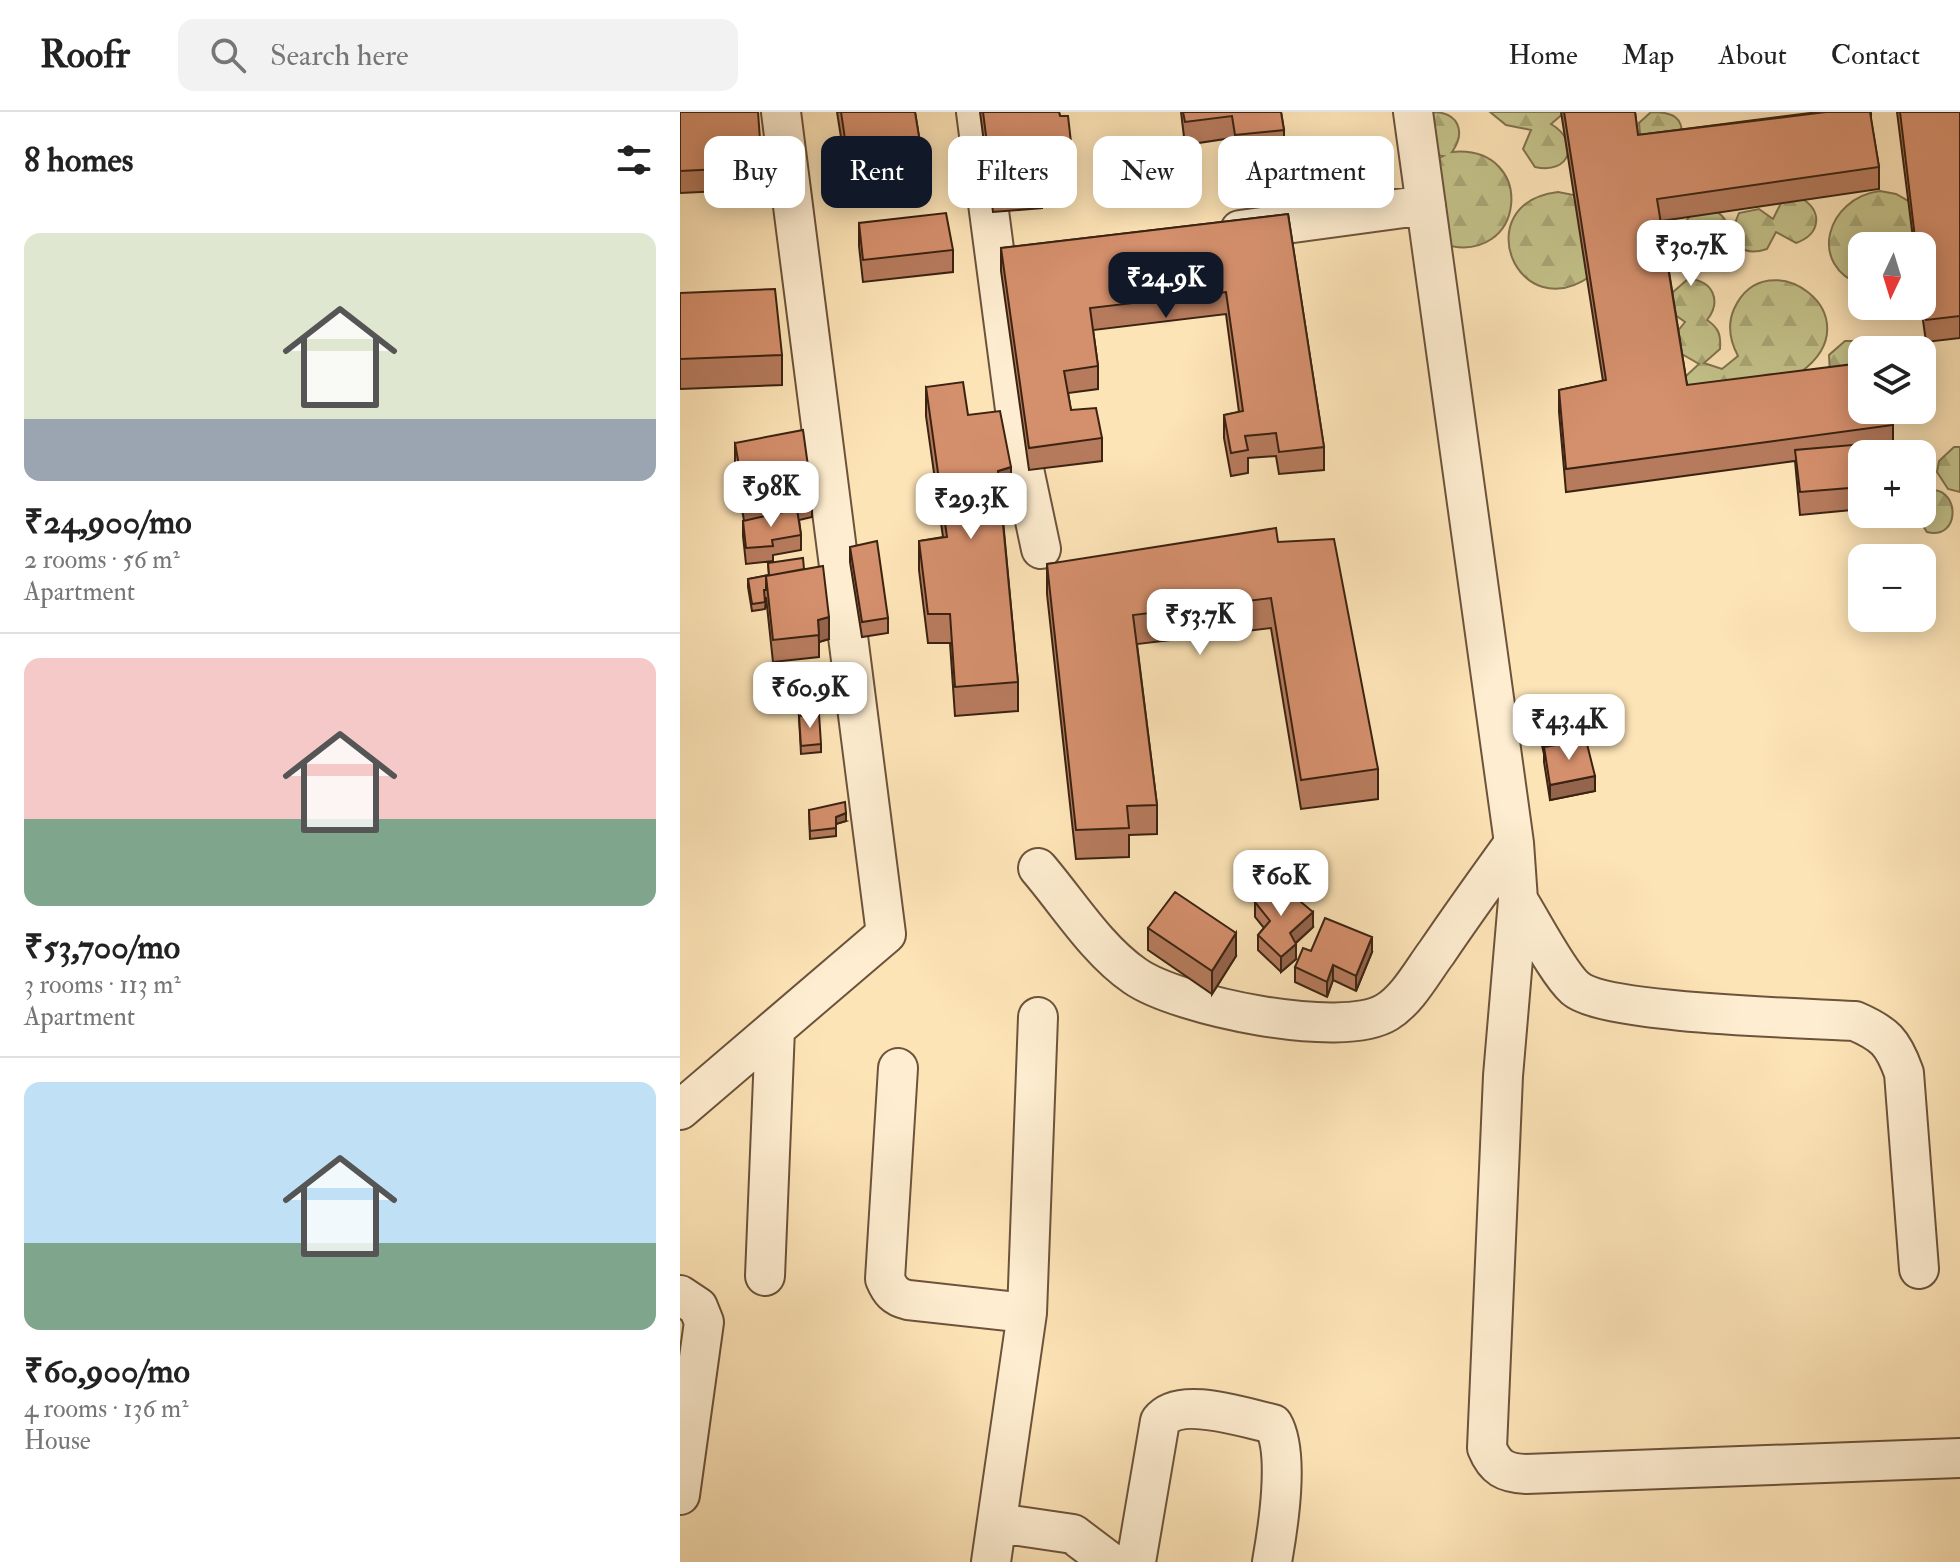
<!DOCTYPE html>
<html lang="en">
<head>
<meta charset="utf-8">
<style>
	body { margin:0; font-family:"IM FELL Double Pica",serif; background:#f2f2f2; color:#222; height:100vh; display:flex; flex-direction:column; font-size:30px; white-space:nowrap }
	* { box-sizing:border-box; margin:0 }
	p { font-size:26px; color:#767676 }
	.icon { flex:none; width:44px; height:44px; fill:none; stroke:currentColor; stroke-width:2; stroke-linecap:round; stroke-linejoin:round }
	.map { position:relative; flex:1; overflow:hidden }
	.panel { display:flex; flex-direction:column; background:#fff; width:680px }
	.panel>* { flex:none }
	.guide { position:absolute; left:24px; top:24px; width:760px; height:72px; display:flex; gap:16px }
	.needle { width:52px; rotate:184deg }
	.fabs { position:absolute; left:1168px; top:120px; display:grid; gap:16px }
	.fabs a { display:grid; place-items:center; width:88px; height:88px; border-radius:16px; background:#fff; box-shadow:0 4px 20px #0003; font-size:40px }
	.price { position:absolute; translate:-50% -68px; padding:0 18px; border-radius:16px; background:#fff; color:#222; font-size:26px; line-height:52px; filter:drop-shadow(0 2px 4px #0008) }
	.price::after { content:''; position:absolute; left:50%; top:48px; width:24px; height:18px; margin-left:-12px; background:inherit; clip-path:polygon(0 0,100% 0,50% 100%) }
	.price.selected { background:#111827; color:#fff }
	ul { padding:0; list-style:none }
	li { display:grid; align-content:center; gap:16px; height:424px; padding:0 24px }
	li+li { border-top:2px solid #e0e0e0 }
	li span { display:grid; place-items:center; height:248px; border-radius:16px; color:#555 }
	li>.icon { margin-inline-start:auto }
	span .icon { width:144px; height:144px; fill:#fffc; stroke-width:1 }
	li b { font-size:34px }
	h2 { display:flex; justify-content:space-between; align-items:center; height:96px; padding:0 24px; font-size:34px }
	.pill { padding:0 28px; border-radius:16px; background:#fff; box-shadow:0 4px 20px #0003; font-size:28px; line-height:72px }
	.pill.selected { background:#111827; color:#fff }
	header { display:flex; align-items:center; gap:48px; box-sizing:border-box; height:112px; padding:0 40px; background:#fff; border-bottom:2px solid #e0e0e0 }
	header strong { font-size:38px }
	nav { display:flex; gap:44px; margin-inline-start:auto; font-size:28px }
	.search { width:560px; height:72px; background:#f2f2f2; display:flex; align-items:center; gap:20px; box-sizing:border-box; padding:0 28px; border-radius:16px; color:#767676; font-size:30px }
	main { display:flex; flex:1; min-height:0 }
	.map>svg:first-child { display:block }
	.forest { fill:url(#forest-firs); stroke:#80724e; stroke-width:2 }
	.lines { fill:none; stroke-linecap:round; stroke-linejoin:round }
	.minor-casing { stroke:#6c533b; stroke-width:42 }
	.minor { stroke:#feedd0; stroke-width:38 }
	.wall { fill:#b67b5d; stroke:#3b2312; stroke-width:2 }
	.shaded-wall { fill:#94644c; stroke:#3b2312; stroke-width:2 }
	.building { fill:#d48f6c; stroke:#3b2312; stroke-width:2 }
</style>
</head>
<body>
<header>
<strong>Roofr</strong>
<div class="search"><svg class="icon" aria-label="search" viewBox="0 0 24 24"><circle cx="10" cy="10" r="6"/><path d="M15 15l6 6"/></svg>Search here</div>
<nav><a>Home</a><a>Map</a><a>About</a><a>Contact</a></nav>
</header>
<main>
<section class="panel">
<h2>8 homes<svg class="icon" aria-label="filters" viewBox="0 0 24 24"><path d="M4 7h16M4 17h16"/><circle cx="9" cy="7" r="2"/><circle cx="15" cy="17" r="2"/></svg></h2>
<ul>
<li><span style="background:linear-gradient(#dfe7d0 75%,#9aa5b1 0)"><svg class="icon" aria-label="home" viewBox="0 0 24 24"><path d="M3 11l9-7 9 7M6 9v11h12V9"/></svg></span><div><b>₹24,900/mo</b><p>2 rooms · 56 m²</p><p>Apartment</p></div></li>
<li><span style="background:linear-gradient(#f6c9c9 65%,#7fa58c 0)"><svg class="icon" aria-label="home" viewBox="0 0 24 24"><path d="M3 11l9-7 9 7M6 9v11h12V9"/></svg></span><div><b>₹53,700/mo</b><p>3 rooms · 113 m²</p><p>Apartment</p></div></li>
<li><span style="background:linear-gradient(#bfe0f5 65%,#7fa58c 0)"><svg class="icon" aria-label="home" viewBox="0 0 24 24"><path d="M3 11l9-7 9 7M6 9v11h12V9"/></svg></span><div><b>₹60,900/mo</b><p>4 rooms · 136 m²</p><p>House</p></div></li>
</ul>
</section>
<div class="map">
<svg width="1280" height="1450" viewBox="0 0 1280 1450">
	<defs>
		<pattern id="forest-firs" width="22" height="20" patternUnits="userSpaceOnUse" patternTransform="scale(2)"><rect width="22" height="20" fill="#c4c28a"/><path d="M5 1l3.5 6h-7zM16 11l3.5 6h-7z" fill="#a9a676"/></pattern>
	</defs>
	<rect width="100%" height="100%" fill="#fde4b7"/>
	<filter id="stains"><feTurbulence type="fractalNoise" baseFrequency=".0025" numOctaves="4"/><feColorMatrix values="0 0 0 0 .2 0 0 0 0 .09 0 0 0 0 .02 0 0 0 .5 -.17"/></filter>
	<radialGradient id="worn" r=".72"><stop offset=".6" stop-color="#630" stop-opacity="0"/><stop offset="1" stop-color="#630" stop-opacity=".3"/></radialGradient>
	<path class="forest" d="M752,0C779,0 786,20 772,40C858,32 847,157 762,132L755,48L763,44L747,42Z
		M810,0H885L871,12C901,30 890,63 855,55L843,37L851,18L826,13Z
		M971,0C992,0 1004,4 1002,28L961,32L959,11Z
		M1200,79L1216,82L1230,90L1242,134H1182V173C1127,154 1146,86 1200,79Z
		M878,80L894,83L912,163C837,218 786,91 878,80Z
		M1121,86C1143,99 1141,122 1116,131L1096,120L1087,137C1069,143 1058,139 1051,121L1059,101L1079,97L1093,107L1101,91Z
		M1004 119a22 22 0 1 1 44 0a22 22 0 1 1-44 0Z
		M1008,167C1033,168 1042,189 1027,208C1039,216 1041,223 1040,237L1024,251L1042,257L1058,244C1050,229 1047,213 1054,197C1087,125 1197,204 1121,260L1085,263L1084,275L1007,286L1005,265L1019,252L1000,241L997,220L1005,210L994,202L992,181Z
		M1165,229H1175L1187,238H1182V270L1150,264L1149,243Z
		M1274,335H1280V380L1268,377L1257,360L1259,349Z
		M1253,378C1280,379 1280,428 1247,420L1235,402H1242V384Z"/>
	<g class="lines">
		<g class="minor-casing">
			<path id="minor" d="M296,0L341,343L361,437
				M733,0L834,731L838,788L823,964L807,1336C815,1356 825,1361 846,1362L1280,1346
				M560,118L746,93
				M358,756C388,791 417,838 455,864C498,894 662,928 707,900C728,887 742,860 757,840C782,803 808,767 834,731
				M838,788C852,810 878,861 895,876C925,902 1125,906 1175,909C1205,922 1213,930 1224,961L1239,1157
				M218,956L205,1167C210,1179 215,1185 228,1188L347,1201
				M0,998L206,822L101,0
				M85,1164L95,917
				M0,1183L18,1195L24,1210L0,1383
				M318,1411L393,1422L430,1450
				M311,1450L347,1201L358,905
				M456,1450L480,1309C500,1283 564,1306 593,1312C610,1341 598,1416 592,1450"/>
		</g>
		<use href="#minor" class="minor"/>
	</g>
	<path class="wall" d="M0,0L82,55V77L0,81Z
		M157,0H235L242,43V65L232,67V83L182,90L180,75L169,76Z
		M300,0H379L393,48V71L362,75V96L313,100Z
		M501,0H601L604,18V40L555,45L552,26L505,33Z
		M881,0H955L958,23L1138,0H1191V8L1199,55V77L981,109L1007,273L1213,313V335L1184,339L1182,342V397L1120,403L1115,349L886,380L879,300V278L923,269Z
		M1217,0H1280V226L1246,230L1241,194L1242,134H1234Z
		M608,102L644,335V358L599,362L596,344L568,346V361L551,364L544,326V303L559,300L546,202L413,218L418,254V277L388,281L391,298L422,326V349L349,358L321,159V136Z
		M179,111L273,138V160L183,170L179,134Z
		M0,181L102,243V273L0,277Z
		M246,275L288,303L331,384L321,387L338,570V599L275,604L270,531H248L239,458V429L263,425L246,304Z
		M55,331L132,383V405L119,408L121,423V438L93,443V449L66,452L63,424V409H64L55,353Z
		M598,430L698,657V687L621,697L591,516L457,532L477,693V722L449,723V745L396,747L367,482V452Z
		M170,435L208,506V521L182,525L170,450Z
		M88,451L124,457L149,527L139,530V545L93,550L86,485L85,497L72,499L68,475V467L89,463Z
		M119,604L141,632V640L121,642Z
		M860,617L900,629L915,679L870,688L864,650V642L860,625Z
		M129,698L166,709L156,712V724L130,727Z
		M575,790L633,815L616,831V847L601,860L578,838V823L584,816L575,805Z
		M468,816L556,844L532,882L468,838Z
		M631,839L692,840L676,879L653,868L647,885L615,870V855Z"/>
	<path class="shaded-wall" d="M331,355V384L318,388V359Z
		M149,505V527L139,530L138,508Z
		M915,664V679L870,688V673Z
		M166,701V709L156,712V705Z
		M633,800V815L610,836V821Z
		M556,821V844L532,882V859Z
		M692,825V840L676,879V864Z
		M616,832V847L601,860V845Z
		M653,853V868L647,885V870Z"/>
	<path class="building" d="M0,0H78L82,55L0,59Z
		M161,0H235L242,43L230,45L232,61L182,67L180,53L169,54Z
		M303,0H379L380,4H388L393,48L359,52L362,73L313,78Z
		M503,0H601L604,18L555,23L552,4L505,10Z
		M884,0H955L958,23L1146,0H1190L1199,55L977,87L1007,273L1182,251V298H1211L1213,313L886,357L879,278L926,268Z
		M1220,0H1280V204L1246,208L1242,179V134H1236Z
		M266,101L273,138L183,148L179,111Z
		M608,102L644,335L599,340L596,321L565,324L568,338L551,341L544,303L563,299L546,180L410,196L418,254L384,259L391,298L416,296L422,326L349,336L321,136Z
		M95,177L102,243L0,247V181Z
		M283,270L288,303L320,299L331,355L318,359L338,570L275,575L270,502H248L239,429L267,425L246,275Z
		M123,318L132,383L66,394L55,331Z
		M1184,332L1185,342H1182V375L1120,380L1115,338Z
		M117,397L121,423L92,428L93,434L66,436L63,409Z
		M596,416L598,430L654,427L698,657L621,668L591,486L453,503L477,693L447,694L449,716L396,718L367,452Z
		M197,429L208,506L182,510L170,435Z
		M123,446L124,457L86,464V478H84L85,490L72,492L68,467L89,463L88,451Z
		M143,454L149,505L138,508L139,523L93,528L86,464Z
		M139,602L141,632L121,634L119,604Z
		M896,610L900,629L863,635L860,617Z
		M906,628L915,664L870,673L864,635Z
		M165,690L166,701L156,705V716L130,719L129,698Z
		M597,770L633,800L610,821L616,832L601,845L578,823L590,809L575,790Z
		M495,780L556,821L532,859L468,816Z
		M645,806L692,825L676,864L653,853L647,870L615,855L623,836L631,839Z"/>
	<rect width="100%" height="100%" filter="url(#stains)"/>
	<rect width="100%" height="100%" fill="url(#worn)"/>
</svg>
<div class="fabs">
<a><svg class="needle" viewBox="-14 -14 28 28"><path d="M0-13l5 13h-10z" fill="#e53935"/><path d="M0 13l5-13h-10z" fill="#767676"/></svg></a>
<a><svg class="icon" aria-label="layers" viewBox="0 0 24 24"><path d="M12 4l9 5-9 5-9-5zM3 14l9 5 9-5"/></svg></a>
<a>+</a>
<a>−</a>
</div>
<b class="price" style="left:1011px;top:176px">₹30.7K</b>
<b class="price selected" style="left:486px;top:208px">₹24.9K</b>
<b class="price" style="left:91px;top:417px">₹98K</b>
<b class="price" style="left:291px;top:429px">₹29.3K</b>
<b class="price" style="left:520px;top:545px">₹53.7K</b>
<b class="price" style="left:130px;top:618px">₹60.9K</b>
<b class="price" style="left:889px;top:650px">₹43.4K</b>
<b class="price" style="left:601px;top:806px">₹60K</b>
<div class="guide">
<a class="pill">Buy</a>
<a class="pill selected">Rent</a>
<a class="pill">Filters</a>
<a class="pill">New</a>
<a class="pill">Apartment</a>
</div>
</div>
</main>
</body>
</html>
